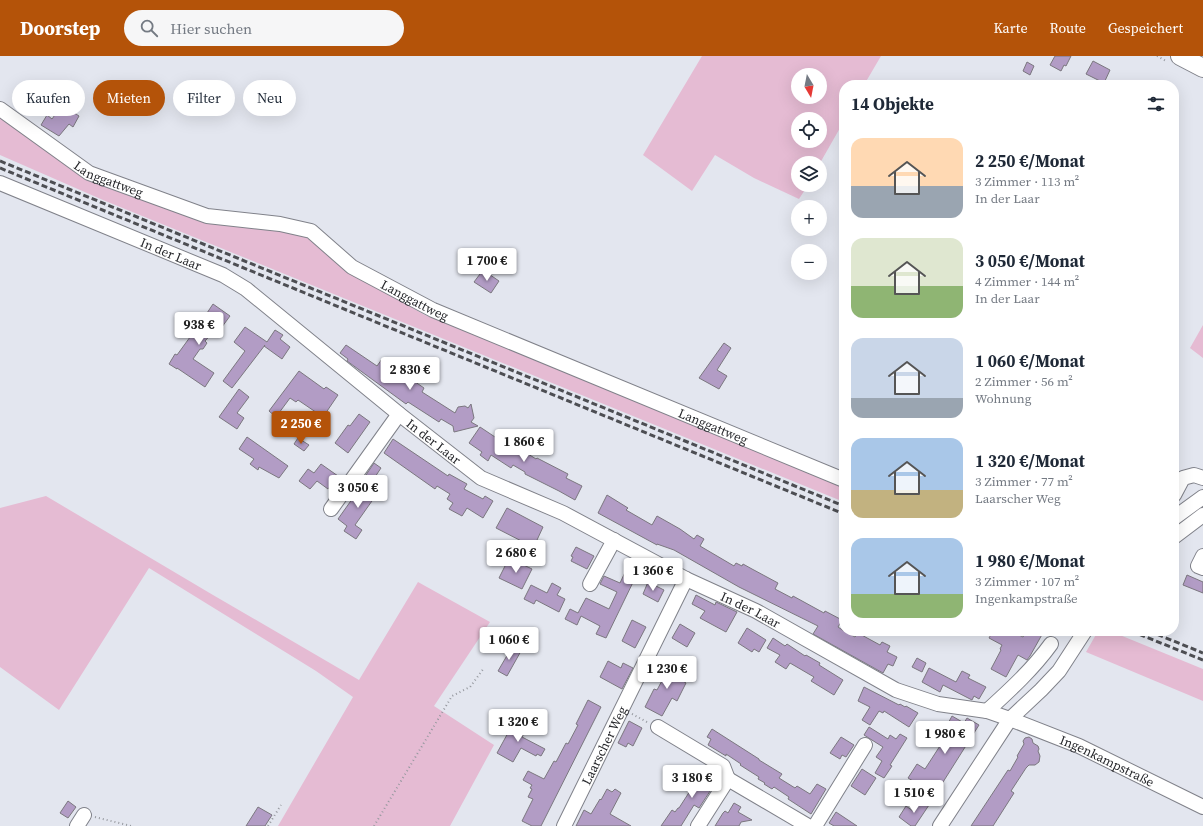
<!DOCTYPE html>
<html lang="de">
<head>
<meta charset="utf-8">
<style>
	body { margin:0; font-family:"Source Serif 4",serif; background:#f6f6f7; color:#1f2937; height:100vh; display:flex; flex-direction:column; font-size:15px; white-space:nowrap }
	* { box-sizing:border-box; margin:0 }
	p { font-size:13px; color:#747a83 }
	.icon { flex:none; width:22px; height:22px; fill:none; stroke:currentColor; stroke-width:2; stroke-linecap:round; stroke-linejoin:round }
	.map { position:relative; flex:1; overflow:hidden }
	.details { position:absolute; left:839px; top:24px; width:340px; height:556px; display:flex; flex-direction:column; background:#fff; border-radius:16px; box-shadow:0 4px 16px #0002 }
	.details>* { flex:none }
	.top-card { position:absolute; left:12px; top:24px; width:380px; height:36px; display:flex; gap:8px }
	.needle { width:26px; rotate:170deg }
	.fabs { position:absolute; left:791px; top:12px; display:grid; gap:8px }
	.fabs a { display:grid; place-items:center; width:36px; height:36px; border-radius:50%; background:#fff; box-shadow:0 4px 16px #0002; font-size:20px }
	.price { position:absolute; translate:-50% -34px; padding:0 9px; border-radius:4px; background:#fff; color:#222; font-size:13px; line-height:26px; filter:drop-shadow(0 1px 2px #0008) }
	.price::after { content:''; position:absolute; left:50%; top:24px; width:12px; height:9px; margin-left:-6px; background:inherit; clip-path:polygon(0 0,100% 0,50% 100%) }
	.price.selected { background:#b45309; color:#fff }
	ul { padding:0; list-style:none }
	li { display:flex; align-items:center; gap:12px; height:100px; padding:0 12px }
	li span { display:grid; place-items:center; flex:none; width:112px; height:80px; border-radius:12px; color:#555 }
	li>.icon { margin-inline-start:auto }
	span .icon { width:48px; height:48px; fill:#fffc; stroke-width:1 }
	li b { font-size:17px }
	h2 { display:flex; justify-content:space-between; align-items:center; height:48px; padding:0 12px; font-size:17px }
	.pill { padding:0 14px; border-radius:18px; background:#fff; box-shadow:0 4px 16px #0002; font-size:14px; line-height:36px }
	.pill.selected { background:#b45309; color:#fff }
	header { display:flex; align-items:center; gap:24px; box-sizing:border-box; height:56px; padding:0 20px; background:#b45309; color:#fff }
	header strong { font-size:19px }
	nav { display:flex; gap:22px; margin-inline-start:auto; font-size:14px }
	.search { width:280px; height:36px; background:#f6f6f7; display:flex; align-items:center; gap:10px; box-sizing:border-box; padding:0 14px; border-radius:22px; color:#747a83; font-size:15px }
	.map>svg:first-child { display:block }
	.green { fill:#e5bbd3; fill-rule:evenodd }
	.building { fill:#b29cc5; stroke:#7b777f }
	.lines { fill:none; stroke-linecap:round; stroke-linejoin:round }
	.minor-casing { stroke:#80828a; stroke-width:16 }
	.major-casing { stroke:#80828a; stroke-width:20 }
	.path { stroke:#95989e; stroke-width:2; stroke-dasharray:1 3; stroke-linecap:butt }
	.minor { stroke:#fff; stroke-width:14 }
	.major { stroke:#fff; stroke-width:18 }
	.rail { stroke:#4d4e53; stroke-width:3; stroke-dasharray:6 3; stroke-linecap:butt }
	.labels { text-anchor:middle; stroke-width:3; stroke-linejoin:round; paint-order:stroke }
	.street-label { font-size:13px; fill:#27282c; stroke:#e3e6ef }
</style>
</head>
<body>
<header>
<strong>Doorstep</strong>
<div class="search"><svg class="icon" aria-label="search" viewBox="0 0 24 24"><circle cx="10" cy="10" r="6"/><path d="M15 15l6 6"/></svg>Hier suchen</div>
<nav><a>Karte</a><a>Route</a><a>Gespeichert</a></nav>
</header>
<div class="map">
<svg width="1203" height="770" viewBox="0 0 1203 770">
	<rect width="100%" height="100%" fill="#e3e6ef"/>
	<path class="green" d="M702,0H881L864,29H844V65L820,107H798V129H808L799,143L754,122L715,99L692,135L643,99ZM798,19H820V41H798ZM798,63H820V85H798Z
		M0,60L75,114L260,170L310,180L343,213L425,259L538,303L844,429V446L103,144L0,99Z
		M1203,269V302L1190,292Z
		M46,440L213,539L359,624L418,526L490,566L434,650L494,689L450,770H278L353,641L316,615L149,512L59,654L0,611V452Z
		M1098,575H1110L1203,613V645L1086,596Z"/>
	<path class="building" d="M1055,0H1071L1066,10L1064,9L1061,15L1050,9Z
		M1093,5L1110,14L1104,27L1086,18Z
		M1027,6L1034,10L1030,19L1023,15Z
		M62,49L79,60L73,71L69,68L59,80L41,69L47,59L52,63Z
		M483,214L499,225L491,237L474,226Z
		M213,248L230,260L219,275L216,273L205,285L207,287L203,293H200L193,303L214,317L205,331L177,312V313L169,308L175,298L177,299L193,277L190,275L202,258L205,260Z
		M245,271L267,286L275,274L283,279L280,283L290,291L282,303L264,290L265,289L232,332L223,325L245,295L234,286Z
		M724,287L731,292L717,314L727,320L719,333L699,322Z
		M346,289L377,310L382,303L424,332L422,336L455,357L458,351L465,350L468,352L471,348L474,362L471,366L478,370L454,376L453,370L441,363L439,366L408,346L406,348L347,305L348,303L340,297Z
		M299,315L324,333L326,331L338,339L323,361L298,344L296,346L290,342L276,361L269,355Z
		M239,333L249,341L237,357L244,362L237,373L219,361Z
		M359,358L370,366L348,397L335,387L348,369L350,370Z
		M480,371L501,385L503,382L536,403L537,402L568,418L566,422L582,430L575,444L559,435L525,418V416L513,409L511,412L491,399L488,405L480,399L482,396L469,387Z
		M247,381L288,410L279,422L259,411L258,414L250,408L254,403L239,393Z
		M298,382L309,389L304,395L294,388Z
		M393,383L448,420L449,418L467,428L464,433L483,443L485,440L493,445L483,462L467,452L462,460L449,453L453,447L447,443L450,438L437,430L435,433L384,397Z
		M374,407L381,412L373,424L366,419Z
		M321,408L338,420L328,433L317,425L310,433L299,425L308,413L314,417Z
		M365,425L379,435L355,469L362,474L356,483L344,475L347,470L338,463Z
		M607,439L628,452L626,454L652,469L657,460L680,473L694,483L697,479L704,483L700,490L734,510L736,507L742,510L743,508L752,513L778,527L775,533L792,542L793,540L824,557L825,555L842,564L838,571L844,575L855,581L858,577L880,589L882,586L890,590L887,596L897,601L893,610L888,608L883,617L813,578L818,570L739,531L674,494L657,488V489L598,457Z
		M507,452L543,471L537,484L542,487L539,494L496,472Z
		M576,491L594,500L587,513L571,505L573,501L571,500Z
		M509,502L532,513L522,533L499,522Z
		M627,512L637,518L606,582L596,578L600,570L581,560L577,569L565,563L570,553L578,557L586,542L609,553L617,536L600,528L604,520L620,527Z
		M1187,519L1203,526V537L1183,529Z
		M648,526L664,534L658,546L643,538Z
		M552,527L561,532L557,539L565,543L559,556L536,544L534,548L524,543L531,529L547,537Z
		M696,539L715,549L716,546L737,556L726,576L700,562L705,555L692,548Z
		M632,564L646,571L635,592L622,585Z
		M680,568L695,577L687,591L672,582Z
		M747,572L766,584L759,596L754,593L752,596L738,587Z
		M993,575H1011L1023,581L1027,575H1044L1030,600L1027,604L1018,599L1006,621L991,613L1001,594L1000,593L1002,589L989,582Z
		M773,582L785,590L787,588L805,600L806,599L820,607L819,609L843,624L834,639L811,625L814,621L790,607L786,613L775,606L780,599L767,592Z
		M512,591L521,595L507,620L498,615Z
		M917,602L926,607L922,616L912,611Z
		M608,605L621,612L623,607L633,612L622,633L600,621Z
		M672,606L683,611L678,622L686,627L677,645L672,642L662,660L645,651L654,633L657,634Z
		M929,612L956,626L962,615L970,619L968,622L986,631L979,643L974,640L972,644L943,629L940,636L922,626Z
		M864,631L899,649L900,648L905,651L906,650L918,657L909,671L884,655L883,657L879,655L870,669L862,664L870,651L858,645Z
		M588,644L601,651L541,770H532L522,765L533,743L528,741L532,733L530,732L532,729L523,724L528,715L544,723L554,705L556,706L566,687L568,688L578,669L576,668Z
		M952,660L964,667L967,662L979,669L938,734L932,730L928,734L908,722L917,708L925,713L949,676L945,673Z
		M518,662L529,668L522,681L545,693L541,700L537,698L536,700L521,692L513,706L497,697L509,675L511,676Z
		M629,665L642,672L633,690L628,687L626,691L618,687Z
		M869,671L888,683L890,679L896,683L900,678L907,682L890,709L892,710L884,722L875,717L882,705L876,701L883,691L864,679Z
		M712,673L759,703V704L782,718L779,722L795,732L797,730L810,738L817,728L826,733L811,758L788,743L789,741L774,731L772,733L764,728L765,727L758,723L759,721L740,709L741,708L726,698V700L708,689L711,683L707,681Z
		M841,681L854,689L846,701L842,699L840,703L830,697Z
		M1029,681L1032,683L1033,687L1038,690L1039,693L1038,695L1040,700L1039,706L1035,709H1029L1026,712L1011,735L1014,737L993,770H971L1008,714L1010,715L1018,701L1017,700L1024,688L1023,685L1025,682Z
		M862,713L876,722L865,739L851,730Z
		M704,715L718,723L699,752L694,749L681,770H661L672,754L675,756L678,752H679L690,735L687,733L694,722L698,724Z
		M607,733L612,736L615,733L621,737L610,758L631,770H576L584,754L591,758L600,743L601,744Z
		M921,743L929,749L915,770H911L899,761L906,750L913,755Z
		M68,745L76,751L68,762L60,757Z
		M734,747L741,751L738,756L752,764L741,766L739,770H715L723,757L725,755L728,757Z
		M258,751L272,759L265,770H246Z
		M836,756L857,770H834L829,767Z"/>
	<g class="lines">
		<g class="minor-casing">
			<g id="minor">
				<path id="s1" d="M0,53L89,117L207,160L280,168L311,175L352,211L433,254L844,424"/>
				<path id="s2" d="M0,127L223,219L246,233L399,358L481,422L563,457L686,523L756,555L896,634L938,648L987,655L1010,663L1079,690L1203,751"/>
				<path d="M1174,439L1183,422L1194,419L1203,422"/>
				<path d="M331,453L399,358"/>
				<path d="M1174,462L1203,441"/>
				<path d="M1174,481L1203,459"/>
				<path d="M1203,500L1198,510L1203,512"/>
				<path d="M590,528L614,484"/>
				<path d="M987,655C1010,634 1033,613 1051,588"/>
				<path d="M658,671L723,710L728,723"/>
				<path d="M77,770L84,759"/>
				<path id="s3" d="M564,770L686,523"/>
				<path d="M698,770L728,723L808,770"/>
				<path d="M815,770L865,689"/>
				<path d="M940,770L1010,663L1041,634L1059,615L1085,575"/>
			</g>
		</g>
		<g class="major-casing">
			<path id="major" d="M1180,0L1203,12"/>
		</g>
		<path class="path" d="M1157,0L1166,5
			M632,658L647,666
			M95,761L131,770
			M268,770L281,749
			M374,770L452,640L470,631L484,612"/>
		<use href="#minor" class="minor"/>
		<use href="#major" class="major"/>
		<path class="rail" d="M0,105L844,450
			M0,112L844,458
			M1131,575L1203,604
			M1149,575L1203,597"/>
	</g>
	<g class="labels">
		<g class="street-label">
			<text dy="5" stroke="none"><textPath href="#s1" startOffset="130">Langgattweg</textPath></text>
			<text dy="5" stroke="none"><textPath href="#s2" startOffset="185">In der Laar</textPath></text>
			<text dy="5" stroke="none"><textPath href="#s1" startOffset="466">Langgattweg</textPath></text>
			<text dy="5" stroke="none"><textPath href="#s1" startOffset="790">Langgattweg</textPath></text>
			<text dy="5" stroke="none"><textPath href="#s2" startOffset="510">In der Laar</textPath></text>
			<text dy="5" stroke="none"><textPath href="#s2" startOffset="870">In der Laar</textPath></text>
			<text dy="5" stroke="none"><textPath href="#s3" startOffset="90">Laarscher Weg</textPath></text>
			<text dy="5" stroke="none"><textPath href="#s2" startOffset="1260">Ingenkampstraße</textPath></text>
		</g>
	</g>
</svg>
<div class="fabs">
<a><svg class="needle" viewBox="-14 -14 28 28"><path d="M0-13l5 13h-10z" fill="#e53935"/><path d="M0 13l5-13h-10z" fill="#747a83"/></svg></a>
<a><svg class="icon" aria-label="locate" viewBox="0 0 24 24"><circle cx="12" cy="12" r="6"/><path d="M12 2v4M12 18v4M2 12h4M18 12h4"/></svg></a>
<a><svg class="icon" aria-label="layers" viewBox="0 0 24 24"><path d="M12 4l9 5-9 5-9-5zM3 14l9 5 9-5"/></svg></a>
<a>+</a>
<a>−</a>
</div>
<b class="price" style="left:487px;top:226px">1 700 €</b>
<b class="price" style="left:199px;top:290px">938 €</b>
<b class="price" style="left:410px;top:335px">2 830 €</b>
<b class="price selected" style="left:301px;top:389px">2 250 €</b>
<b class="price" style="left:524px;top:407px">1 860 €</b>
<b class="price" style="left:358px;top:453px">3 050 €</b>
<b class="price" style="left:516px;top:518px">2 680 €</b>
<b class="price" style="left:653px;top:536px">1 360 €</b>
<b class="price" style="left:509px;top:605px">1 060 €</b>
<b class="price" style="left:667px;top:634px">1 230 €</b>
<b class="price" style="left:518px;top:687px">1 320 €</b>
<b class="price" style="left:945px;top:699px">1 980 €</b>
<b class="price" style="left:692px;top:743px">3 180 €</b>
<b class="price" style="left:914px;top:758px">1 510 €</b>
<div class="top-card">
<a class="pill">Kaufen</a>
<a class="pill selected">Mieten</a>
<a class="pill">Filter</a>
<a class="pill">Neu</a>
</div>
<section class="details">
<h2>14 Objekte<svg class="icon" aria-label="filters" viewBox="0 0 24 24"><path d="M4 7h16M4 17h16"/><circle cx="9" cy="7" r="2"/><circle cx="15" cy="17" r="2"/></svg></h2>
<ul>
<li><span style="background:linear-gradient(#ffd9b3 60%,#9aa5b1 0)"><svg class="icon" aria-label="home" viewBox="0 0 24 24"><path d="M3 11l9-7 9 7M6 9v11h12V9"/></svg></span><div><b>2 250 €/Monat</b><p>3 Zimmer · 113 m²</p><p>In der Laar</p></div></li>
<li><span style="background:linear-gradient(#dfe7d0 60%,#8fb573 0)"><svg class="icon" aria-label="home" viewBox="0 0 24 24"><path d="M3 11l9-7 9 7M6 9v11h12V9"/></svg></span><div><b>3 050 €/Monat</b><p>4 Zimmer · 144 m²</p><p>In der Laar</p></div></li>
<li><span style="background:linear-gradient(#c9d6e8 75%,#9aa5b1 0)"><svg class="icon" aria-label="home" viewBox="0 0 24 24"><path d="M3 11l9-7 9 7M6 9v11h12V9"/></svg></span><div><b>1 060 €/Monat</b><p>2 Zimmer · 56 m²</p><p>Wohnung</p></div></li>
<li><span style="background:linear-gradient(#a9c7e8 65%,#c2b280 0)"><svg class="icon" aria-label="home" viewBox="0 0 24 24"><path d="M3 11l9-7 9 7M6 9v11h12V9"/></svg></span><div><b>1 320 €/Monat</b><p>3 Zimmer · 77 m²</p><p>Laarscher Weg</p></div></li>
<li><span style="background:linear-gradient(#a9c7e8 70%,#8fb573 0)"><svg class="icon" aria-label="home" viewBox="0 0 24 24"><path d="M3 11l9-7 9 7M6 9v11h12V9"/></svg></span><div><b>1 980 €/Monat</b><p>3 Zimmer · 107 m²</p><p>Ingenkampstraße</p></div></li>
</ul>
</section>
</div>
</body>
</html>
